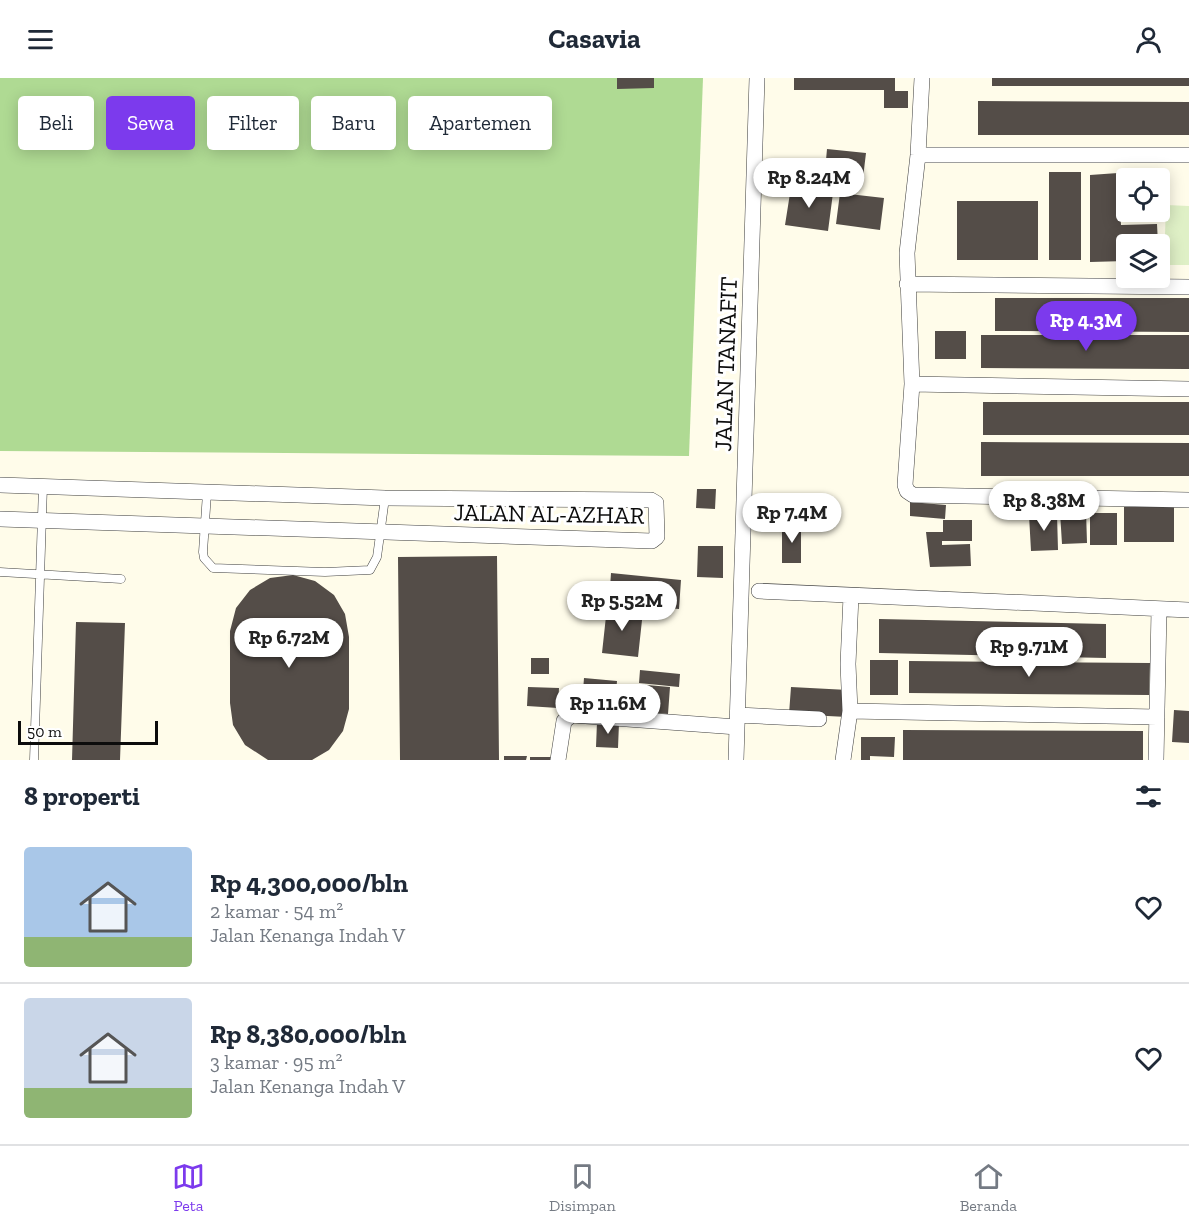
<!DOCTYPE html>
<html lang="id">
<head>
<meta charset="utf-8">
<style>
	body { margin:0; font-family:"Zilla Slab",serif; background:#f6f6f7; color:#1f2937; height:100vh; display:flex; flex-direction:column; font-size:22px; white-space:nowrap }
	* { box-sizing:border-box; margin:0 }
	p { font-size:20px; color:#747a83 }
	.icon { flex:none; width:33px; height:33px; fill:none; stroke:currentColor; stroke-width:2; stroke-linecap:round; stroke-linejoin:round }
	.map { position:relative; height:682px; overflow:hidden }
	.panel { display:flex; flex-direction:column; background:#fff; flex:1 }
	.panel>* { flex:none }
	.top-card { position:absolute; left:18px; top:18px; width:600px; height:54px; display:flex; gap:12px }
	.buttons { position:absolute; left:1116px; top:90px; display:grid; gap:12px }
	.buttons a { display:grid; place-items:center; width:54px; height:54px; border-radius:6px; background:#fff; box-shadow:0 3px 15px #0003; font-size:30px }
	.scale { position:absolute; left:18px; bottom:15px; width:140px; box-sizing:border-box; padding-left:6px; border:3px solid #0c0c0c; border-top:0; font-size:16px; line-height:21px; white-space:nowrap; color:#0c0c0c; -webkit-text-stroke:4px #fff; paint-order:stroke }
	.price { position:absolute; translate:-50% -51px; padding:0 14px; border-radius:21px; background:#fff; color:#222; font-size:20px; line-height:39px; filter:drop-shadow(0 2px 3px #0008) }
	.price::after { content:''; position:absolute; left:50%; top:36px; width:18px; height:14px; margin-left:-9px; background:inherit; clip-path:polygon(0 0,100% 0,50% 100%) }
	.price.selected { background:#7c3aed; color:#fff }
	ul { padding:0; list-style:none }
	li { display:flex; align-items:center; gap:18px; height:150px; padding:0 24px }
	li+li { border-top:2px solid #e0e1e3 }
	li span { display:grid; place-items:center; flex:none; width:168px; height:120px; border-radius:6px; color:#555 }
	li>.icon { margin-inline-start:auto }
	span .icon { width:72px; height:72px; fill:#fffc; stroke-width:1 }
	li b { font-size:26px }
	h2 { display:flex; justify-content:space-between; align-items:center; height:72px; padding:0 24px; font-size:26px }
	.pill { padding:0 21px; border-radius:6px; background:#fff; box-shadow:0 3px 15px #0003; font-size:21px; line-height:54px }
	.pill.selected { background:#7c3aed; color:#fff }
	header { display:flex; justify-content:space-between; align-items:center; height:78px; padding:0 24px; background:#fff; font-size:27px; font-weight:700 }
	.menu { display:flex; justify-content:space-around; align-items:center; height:84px; border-top:2px solid #e0e1e3; background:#fff; font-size:16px; color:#747a83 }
	.menu a { display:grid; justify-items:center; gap:3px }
	.menu .selected { color:#7c3aed }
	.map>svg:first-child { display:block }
	.forest { fill:#afda93 }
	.pitch { fill:#dff0c6 }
	.building { fill:#544d48 }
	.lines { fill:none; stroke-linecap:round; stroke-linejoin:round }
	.lane-casing { stroke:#3f3f3f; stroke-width:9 }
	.street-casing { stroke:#3f3f3f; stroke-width:16 }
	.lane { stroke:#fff; stroke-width:8 }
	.street { stroke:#fff; stroke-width:15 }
	.labels { text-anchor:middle; stroke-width:6; stroke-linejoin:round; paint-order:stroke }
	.street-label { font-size:24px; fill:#0c0c0c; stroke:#fff }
</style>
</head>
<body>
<header><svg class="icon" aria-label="menu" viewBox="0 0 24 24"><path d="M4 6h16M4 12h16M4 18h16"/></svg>Casavia<svg class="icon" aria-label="person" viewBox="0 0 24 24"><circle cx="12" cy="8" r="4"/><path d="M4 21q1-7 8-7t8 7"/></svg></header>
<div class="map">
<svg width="1189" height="682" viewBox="0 0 1189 682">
	<rect width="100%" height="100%" fill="#fffcea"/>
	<path class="forest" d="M0,0H703L689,378L0,373Z"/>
	<path class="pitch" d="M1166,127L1189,128V187H1164Z"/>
	<path class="building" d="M617,0H654V10L617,11Z
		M794,0H895V13H908V30H884V12H794Z
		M992,0H1189V8H992Z
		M978,23L1189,24V57H978Z
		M827,71L866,75L862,108L824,104Z
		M1049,94H1081V182H1049Z
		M1118,95L1157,98V100H1126V132H1120L1121,147L1157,146L1158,166H1126V183L1090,184V97Z
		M791,109L833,115L828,153L785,147Z
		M840,115L884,120L880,152L836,146Z
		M957,123H1038V182H957Z
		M995,220H1189V254L995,253Z
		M935,253H966V281H935Z
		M981,257H1189V291L981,290Z
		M983,324H1189V357H983Z
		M981,364L1189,365V398H981Z
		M697,411H716L715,431L696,430Z
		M910,424L946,427L945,441L910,438Z
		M1124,429H1174V464H1124Z
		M1086,433L1087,465L1062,466L1060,434Z
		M1090,435H1117V467H1090Z
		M1057,436L1058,472L1031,473L1029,437Z
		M943,442H972V463H942V467L970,466L971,488L930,489L926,454H943Z
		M782,448H801V485H782Z
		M698,468H723V500L697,499Z
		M497,478L499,682H400L398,479Z
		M611,495L681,502L679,531L609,525Z
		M293,497L315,503L334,517L345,536L349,559V631L343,653L329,672L312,682H268L245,667L233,647L230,625V553L236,530L250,512L270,500Z
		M607,529L643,533L638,579L602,575Z
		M879,541L1106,546V580L879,575Z
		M76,544L125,545L120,682H72Z
		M531,580H549V596H531Z
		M870,582H898V617H870Z
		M909,583L1150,585L1149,617L909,615Z
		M640,592L680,596L679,609L639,605Z
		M584,600L617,603L615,629L582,626Z
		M635,606L670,609L668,636L633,633Z
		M528,609L559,610L558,630L527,628Z
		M791,609L848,612L847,639L789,636Z
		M1174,632L1189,633V665L1172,664Z
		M597,644L619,645L618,670L596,669Z
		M903,652L1143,653V682H903Z
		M861,659H895L894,679L870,678V682H861Z
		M504,678H527L526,682H504Z
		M530,679H555V682H530Z"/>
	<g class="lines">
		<g class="lane-casing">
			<path id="lane" d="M207,415L203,474L204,480L213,490L325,494L370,492L377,479L385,420
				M0,494L121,501
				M34,682L43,408"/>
		</g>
		<g class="street-casing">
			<path id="street" d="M922,0L918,77L907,175L912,306L905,407L907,413L913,417L1189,422
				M918,77H1189
				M907,206L1189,209
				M912,306L1189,311
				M0,407L385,420L651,422L656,425L657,459L652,463L0,441
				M759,513L1189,532
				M850,633L1157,639
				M737,637L819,641
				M558,682L564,643L572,637L737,649
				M736,682L757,0
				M843,682L850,633L848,586L851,518
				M1156,682L1159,532"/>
		</g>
		<use href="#lane" class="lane"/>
		<use href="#street" class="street"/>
	</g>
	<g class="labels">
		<g class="street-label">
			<text transform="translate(726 286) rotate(-88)" y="8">JALAN TANAFIT</text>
			<text transform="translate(549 436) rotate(1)" y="8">JALAN AL-AZHAR</text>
		</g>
	</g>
</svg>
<div class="buttons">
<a><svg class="icon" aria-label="locate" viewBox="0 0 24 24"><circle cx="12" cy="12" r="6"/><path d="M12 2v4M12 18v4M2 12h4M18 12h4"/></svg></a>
<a><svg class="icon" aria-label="layers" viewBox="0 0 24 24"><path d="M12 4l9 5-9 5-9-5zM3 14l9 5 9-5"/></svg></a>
</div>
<div class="scale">50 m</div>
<b class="price" style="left:809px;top:131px">Rp 8.24M</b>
<b class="price selected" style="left:1086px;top:274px">Rp 4.3M</b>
<b class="price" style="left:1044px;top:454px">Rp 8.38M</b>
<b class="price" style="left:792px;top:466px">Rp 7.4M</b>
<b class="price" style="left:622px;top:554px">Rp 5.52M</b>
<b class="price" style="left:289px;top:591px">Rp 6.72M</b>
<b class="price" style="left:1029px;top:600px">Rp 9.71M</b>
<b class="price" style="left:608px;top:657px">Rp 11.6M</b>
<div class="top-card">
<a class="pill">Beli</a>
<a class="pill selected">Sewa</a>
<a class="pill">Filter</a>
<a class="pill">Baru</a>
<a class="pill">Apartemen</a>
</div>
</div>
<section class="panel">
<h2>8 properti<svg class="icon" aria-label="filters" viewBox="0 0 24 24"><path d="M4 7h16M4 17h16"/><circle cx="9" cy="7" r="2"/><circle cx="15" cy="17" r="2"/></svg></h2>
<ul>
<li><span style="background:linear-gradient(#a9c7e8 75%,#8fb573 0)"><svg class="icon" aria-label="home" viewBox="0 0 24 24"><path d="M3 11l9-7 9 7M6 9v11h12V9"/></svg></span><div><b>Rp 4,300,000/bln</b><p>2 kamar · 54 m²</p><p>Jalan Kenanga Indah V</p></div><svg class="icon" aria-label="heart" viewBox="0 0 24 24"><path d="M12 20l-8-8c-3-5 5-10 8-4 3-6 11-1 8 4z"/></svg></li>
<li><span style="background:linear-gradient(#c9d6e8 75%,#8fb573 0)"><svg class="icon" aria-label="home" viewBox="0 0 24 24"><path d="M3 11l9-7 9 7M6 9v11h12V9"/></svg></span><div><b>Rp 8,380,000/bln</b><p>3 kamar · 95 m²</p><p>Jalan Kenanga Indah V</p></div><svg class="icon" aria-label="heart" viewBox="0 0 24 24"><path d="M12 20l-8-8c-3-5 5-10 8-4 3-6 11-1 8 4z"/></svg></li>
</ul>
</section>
<nav class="menu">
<a class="selected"><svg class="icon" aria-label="map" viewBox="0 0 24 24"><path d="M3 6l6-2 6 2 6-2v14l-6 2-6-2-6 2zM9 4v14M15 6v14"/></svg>Peta</a>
<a><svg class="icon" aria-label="saved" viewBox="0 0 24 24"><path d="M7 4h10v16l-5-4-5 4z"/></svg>Disimpan</a>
<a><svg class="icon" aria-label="home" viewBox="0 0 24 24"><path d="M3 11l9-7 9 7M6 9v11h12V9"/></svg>Beranda</a>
</nav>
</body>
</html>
